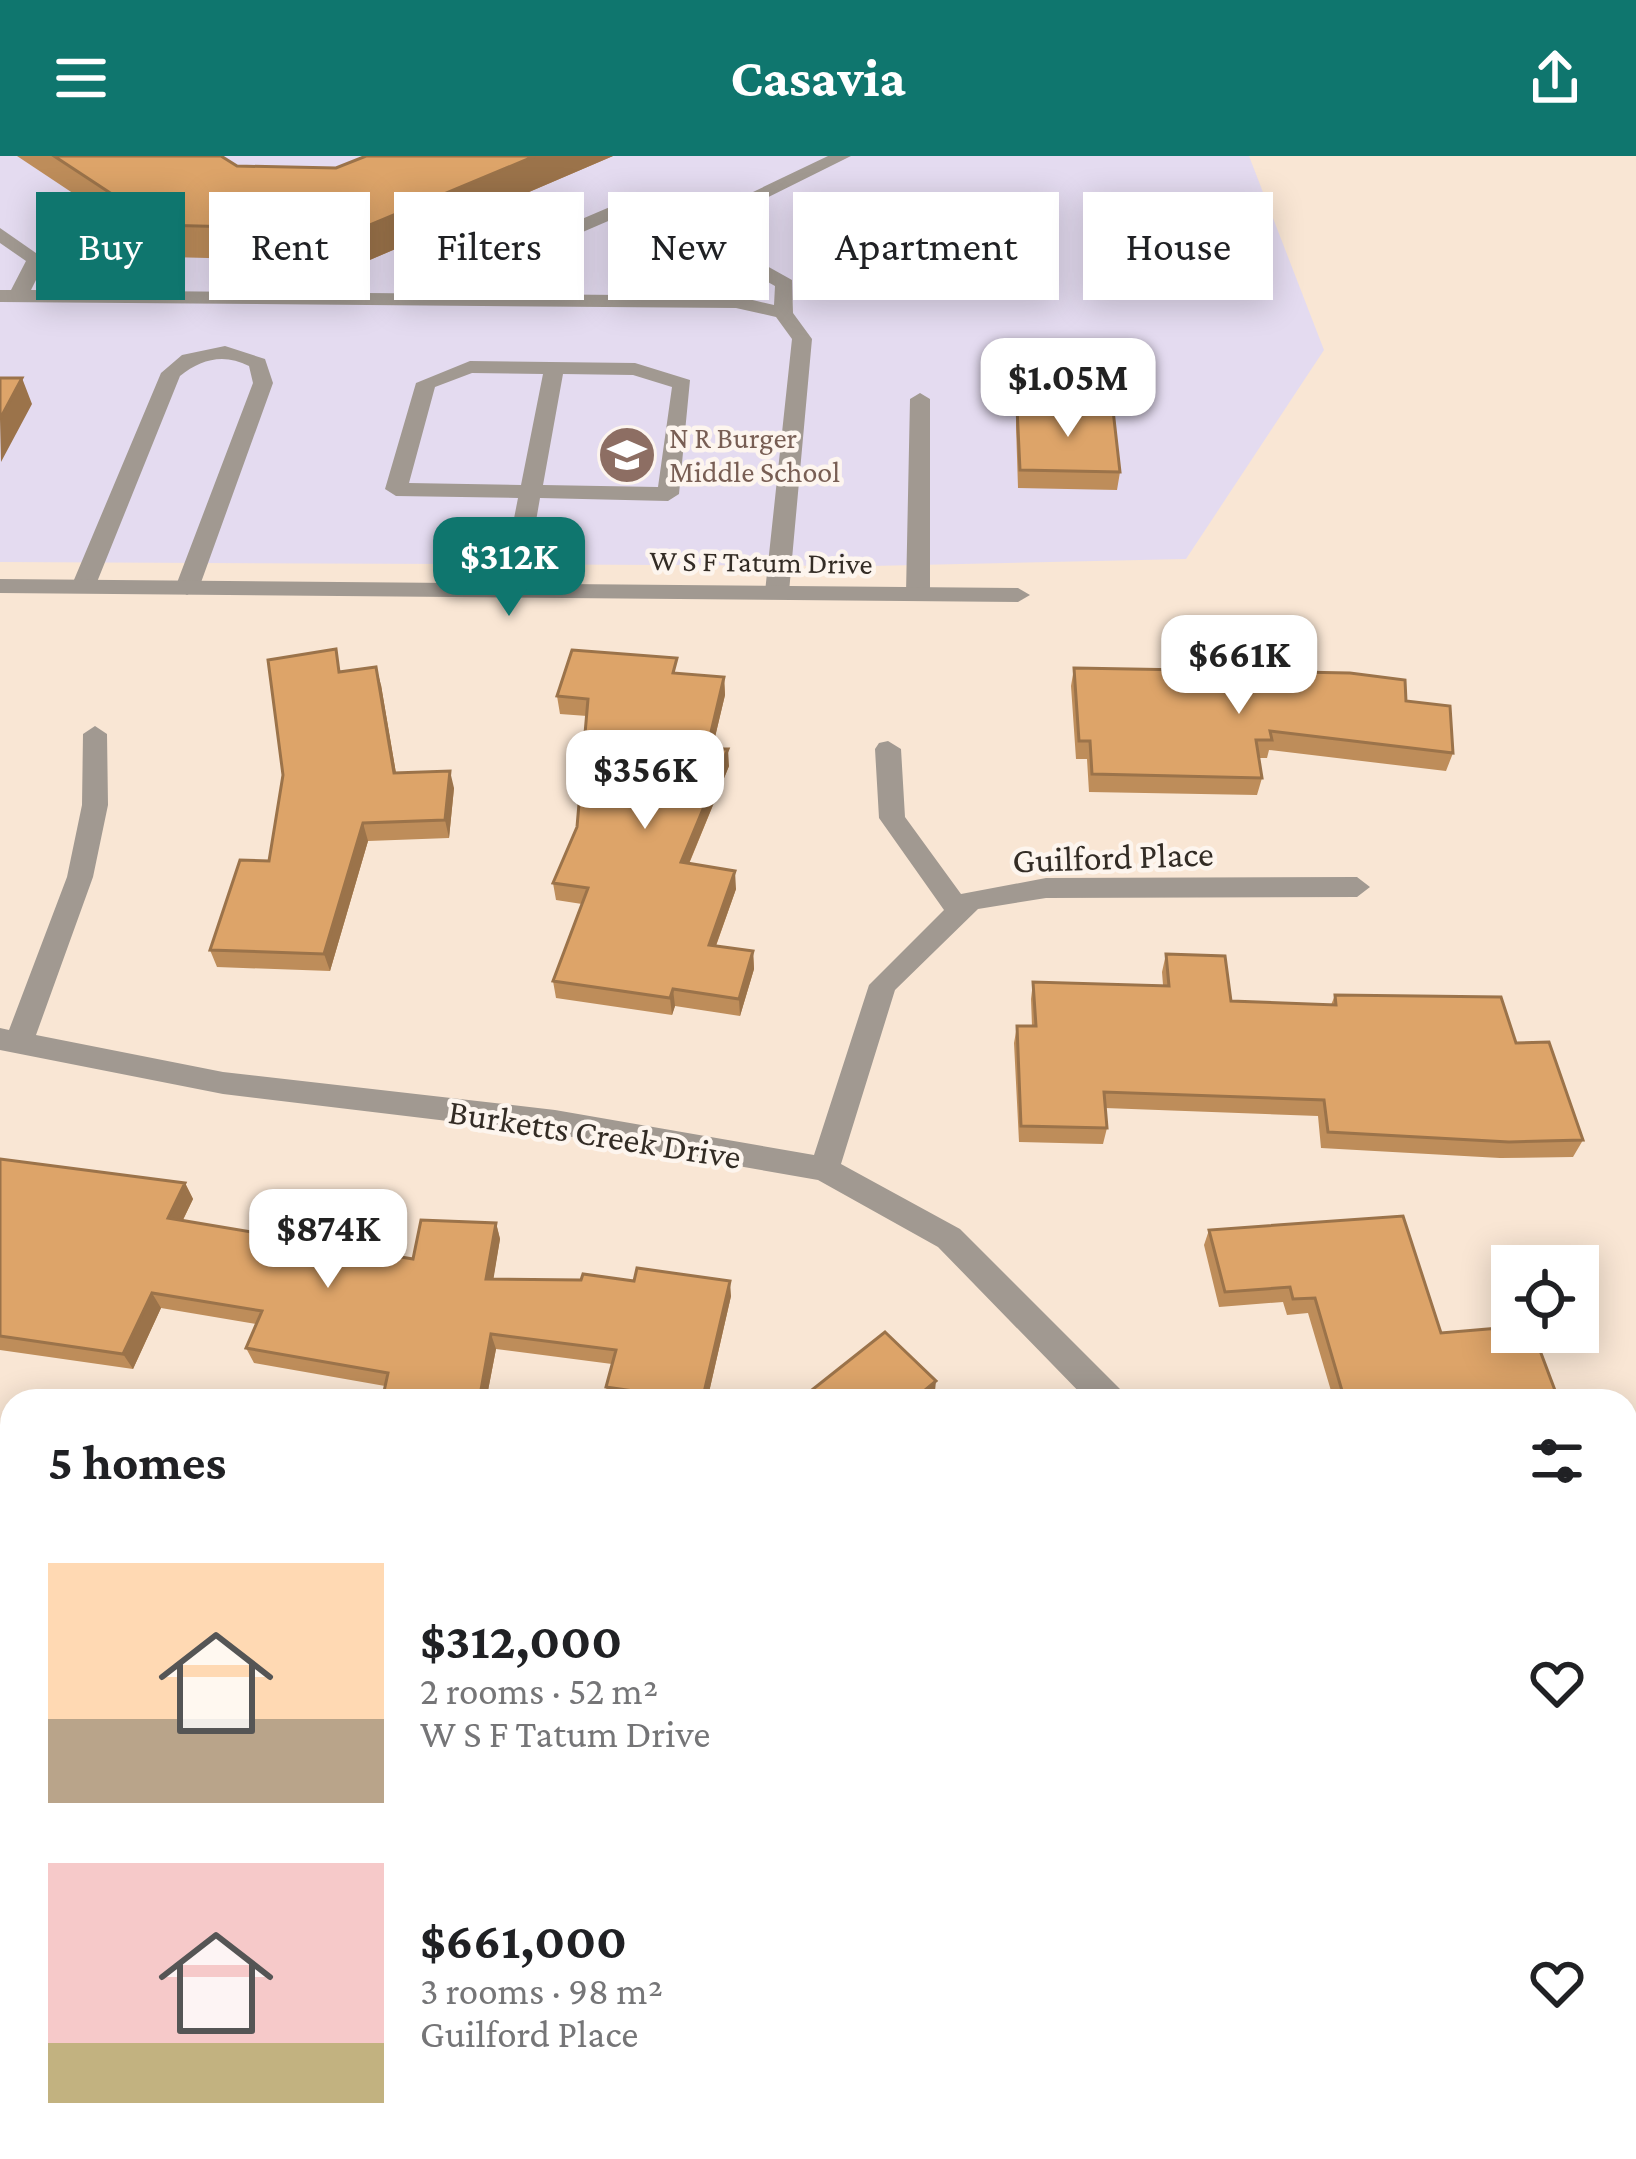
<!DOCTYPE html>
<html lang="en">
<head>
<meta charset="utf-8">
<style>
	body { margin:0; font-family:"Crimson Pro",serif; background:#f6f6f6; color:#202124; height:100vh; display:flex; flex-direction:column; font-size:45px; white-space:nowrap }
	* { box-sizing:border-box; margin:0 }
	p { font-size:39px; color:#757577 }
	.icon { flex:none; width:66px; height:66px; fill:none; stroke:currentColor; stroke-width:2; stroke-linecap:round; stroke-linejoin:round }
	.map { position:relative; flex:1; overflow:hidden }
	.drawer { position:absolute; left:0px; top:1233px; width:1638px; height:771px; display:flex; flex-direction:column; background:#fff; border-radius:36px 36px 0 0; box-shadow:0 6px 30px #0003 }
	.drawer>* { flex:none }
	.banner { position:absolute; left:36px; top:36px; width:1566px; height:108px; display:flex; gap:24px }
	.controls { position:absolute; left:1491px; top:1089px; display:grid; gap:24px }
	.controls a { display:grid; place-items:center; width:108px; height:108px; border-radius:0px; background:#fff; box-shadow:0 6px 30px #0003; font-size:60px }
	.price { position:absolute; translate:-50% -102px; padding:0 27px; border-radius:24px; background:#fff; color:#222; font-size:39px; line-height:78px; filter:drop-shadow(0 3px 6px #0008) }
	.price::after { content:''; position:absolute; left:50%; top:72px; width:36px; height:27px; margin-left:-18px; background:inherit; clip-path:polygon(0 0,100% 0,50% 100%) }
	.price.on { background:#0f766e; color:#fff }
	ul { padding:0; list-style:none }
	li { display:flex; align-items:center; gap:36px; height:300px; padding:0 48px }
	li span { display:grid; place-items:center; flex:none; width:336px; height:240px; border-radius:0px; color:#555 }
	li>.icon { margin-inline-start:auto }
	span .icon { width:144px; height:144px; fill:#fffc; stroke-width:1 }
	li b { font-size:51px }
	h2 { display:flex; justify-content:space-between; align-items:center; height:144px; padding:0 48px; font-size:51px }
	.pill { padding:0 42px; border-radius:0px; background:#fff; box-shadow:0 6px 30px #0003; font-size:42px; line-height:108px }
	.pill.on { background:#0f766e; color:#fff }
	header { display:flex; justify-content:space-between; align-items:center; height:156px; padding:0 48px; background:#0f766e; color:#fff; font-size:54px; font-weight:700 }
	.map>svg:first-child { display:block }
	.education { fill:#e4dbf0 }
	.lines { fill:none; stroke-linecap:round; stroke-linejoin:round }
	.service { fill:#a19991; fill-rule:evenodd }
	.minor { fill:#a19991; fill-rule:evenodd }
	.tertiary { fill:#a19991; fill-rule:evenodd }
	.wall { fill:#be8d5a }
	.shaded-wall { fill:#9b734a }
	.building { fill:#dda469; stroke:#9b734a; stroke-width:3 }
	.labels { text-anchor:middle; stroke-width:9; stroke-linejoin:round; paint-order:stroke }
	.far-education-label { font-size:30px; fill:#785e54; stroke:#fdf5ee; text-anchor:start }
	.far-street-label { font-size:30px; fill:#332c25; stroke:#fdf5ee }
	.street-label { font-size:36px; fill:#332c25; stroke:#fdf5ee }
</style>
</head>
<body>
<header><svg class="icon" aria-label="menu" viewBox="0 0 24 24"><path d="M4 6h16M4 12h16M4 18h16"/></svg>Casavia<svg class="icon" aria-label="share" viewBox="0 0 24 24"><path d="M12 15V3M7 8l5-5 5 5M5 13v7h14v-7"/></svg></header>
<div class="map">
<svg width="1636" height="2003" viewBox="0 0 1636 2003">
	<rect width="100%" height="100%" fill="#f9e6d4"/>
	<path class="education" d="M0,0H1249L1324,194L1186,403L871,410L0,406Z"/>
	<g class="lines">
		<path class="service" d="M828,0H851L702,74L792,124L793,157L812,183L789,436L777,443L765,436L792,183L776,161L736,152L0,146V134H11L26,105L0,87V72L46,104L31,134L479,138L488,103L631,42H643L688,67ZM636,53L775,130L774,149L736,140L499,138L504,110Z
			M225,190L265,203L273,227L199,432L187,439L175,432L253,227L249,210C224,197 201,203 180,220L95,431L91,436H75L71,431L161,217L182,199Z
			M470,205L635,207L690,224L679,338L668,345L540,342L524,434L512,441L504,439L500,434L518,342L396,340L385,333L416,227ZM472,217L543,218L521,329L409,327L435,231ZM563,218L633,219L672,231L658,331L543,329Z
			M920,237L930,243V437L918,444L906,437L910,243Z"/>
		<path class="minor" d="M95,570L107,578L108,649L93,721L36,879L223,916L555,954L814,999L869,829L944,754L879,662L875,593L879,587L888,585L901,593L905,661L961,738L1046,722L1357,721L1370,731L1357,741L1046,742L978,753L895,834L841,1008L960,1073L1122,1235L1126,1245H1088L938,1091L818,1024L555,978L223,938L0,894V872L9,874L67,721L82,649L83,578Z
			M1294,1992H1336L1338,2003H1296Z"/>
		<path class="tertiary" d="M0,423L1018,432L1030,439L1018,446L0,437Z"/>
	</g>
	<path class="wall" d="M17,0H221L237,10L336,12L366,0H613L365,106L169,101Z
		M1017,252L1120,316L1117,334L1018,332L1016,270Z
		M1074,512L1406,545L1453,597L1446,615L1269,594L1267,602H1259L1262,622L1257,639L1089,636L1087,603H1076L1071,530Z
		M341,516L381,529L396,617L454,632L449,682L368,685L330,815L217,811L210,794L269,705Z
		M678,517L724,521L725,539L712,593L729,610L689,708L736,733L716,790L753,795L754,813L740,860L675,850L672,859L556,842L553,825L582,748L556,744L553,727L577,671L587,560L560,558L557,540Z
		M1166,798L1231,845L1331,849L1335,839L1516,887L1583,984L1573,1001L1500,1002L1321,992L1318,960L1105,952L1107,972L1103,988L1019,986L1014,887L1017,870H1032L1031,843L1033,826L1163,829L1162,816Z
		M0,1003L185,1027L193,1043L183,1064L413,1103L496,1067L500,1083L493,1123L731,1140L707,1245H609L606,1231L612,1208L496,1193L486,1245H385L383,1240L385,1230L254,1207L246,1192L256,1168L161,1152L133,1213L0,1194Z
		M1209,1074L1441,1177L1559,1245H1334L1308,1157L1287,1159L1283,1146L1219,1151L1204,1089Z
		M1626,1329L1636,1349V1401L1626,1403Z
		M1599,1992H1626L1636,2003H1602Z"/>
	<path class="shaded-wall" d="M535,0H613L365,106L358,74Z
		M22,222L32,248L1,306L0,263Z
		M376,511L381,529L399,635L394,617Z
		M724,521L725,539L708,611L707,593Z
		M728,593L729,610L682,724L681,706Z
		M450,615L454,632L449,682L445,664Z
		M363,667L368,685L330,815L324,798Z
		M735,715L736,733L710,806L709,789Z
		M753,795L754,813L740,860L739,843Z
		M673,833L675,850L672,859L670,842Z
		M185,1027L193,1043L176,1078L168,1062Z
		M496,1067L500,1083L491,1138L486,1123Z
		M730,1125L731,1140L707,1245H702Z
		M152,1137L161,1152L133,1213L123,1198Z
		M491,1178L496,1193L486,1245H479Z
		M936,1225L934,1245H912Z"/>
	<path class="building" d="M54,0H221L237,10L336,12L366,0H535L358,74L159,69Z
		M0,222H22L0,263Z
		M1017,252L1113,254L1120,316L1020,314Z
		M336,493L339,516L376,511L394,617L450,615L445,664L363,667L324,798L210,794L240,704L269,705L283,619L268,504Z
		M572,494L677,502L673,517L724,521L707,593H728L681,706L735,715L709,789L753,795L739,843L673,833L670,842L553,825L588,732L553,727L577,671L588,543L557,540Z
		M1074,512L1350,517L1405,524L1406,545L1450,550L1453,597L1270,575L1272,584H1256L1262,622L1092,618L1090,585H1079Z
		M1166,798L1225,800L1231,845L1336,849L1335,839L1501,841L1516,887L1549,886L1583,984L1509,986L1328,976L1324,944L1104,936L1107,972L1021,970L1017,870H1036L1033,826L1169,830Z
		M0,1003L185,1027L168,1062L413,1103L421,1064L496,1067L486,1123L581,1124L583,1118L634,1125L637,1112L730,1125L702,1245L606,1231L616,1194L491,1178L479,1245L383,1240L388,1217L246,1192L262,1155L152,1137L123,1198L0,1180Z
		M1403,1060L1441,1177L1512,1171V1176H1533L1559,1245H1345L1315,1142L1293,1143L1290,1131L1225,1136L1209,1074Z
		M885,1176L936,1225L912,1245H798Z
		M1626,1329L1636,1349V1390L1626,1392Z
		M1626,1460H1636V2003H1624L1621,1992H1626Z
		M923,1992H1103L1104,2003H923Z"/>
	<defs>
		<g id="school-disc" transform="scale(3)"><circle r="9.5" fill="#8d6e63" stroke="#fdf5ee"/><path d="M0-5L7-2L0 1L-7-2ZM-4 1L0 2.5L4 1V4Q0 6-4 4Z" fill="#fff"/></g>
	</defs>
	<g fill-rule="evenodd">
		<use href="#school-disc" x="627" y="299"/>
	</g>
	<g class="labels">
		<g class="far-education-label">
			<text x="669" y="292">N R Burger<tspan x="669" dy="34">Middle School</tspan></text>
		</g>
		<g class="far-street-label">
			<text transform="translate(761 406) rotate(1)" y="10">W S F Tatum Drive</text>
		</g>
		<g class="street-label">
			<text transform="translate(1113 700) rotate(-2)" y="13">Guilford Place</text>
			<text transform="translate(595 977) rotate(9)" y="13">Burketts Creek Drive</text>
		</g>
	</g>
</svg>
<div class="controls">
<a><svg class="icon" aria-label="locate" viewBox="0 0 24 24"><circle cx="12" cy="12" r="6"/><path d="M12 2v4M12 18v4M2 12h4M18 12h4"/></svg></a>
</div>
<b class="price" style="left:1068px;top:284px">$1.05M</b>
<b class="price on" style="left:509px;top:463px">$312K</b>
<b class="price" style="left:1239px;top:561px">$661K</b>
<b class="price" style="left:645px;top:676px">$356K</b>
<b class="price" style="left:328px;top:1135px">$874K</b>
<div class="banner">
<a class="pill on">Buy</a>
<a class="pill">Rent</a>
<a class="pill">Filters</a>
<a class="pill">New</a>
<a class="pill">Apartment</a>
<a class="pill">House</a>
</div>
<section class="drawer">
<h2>5 homes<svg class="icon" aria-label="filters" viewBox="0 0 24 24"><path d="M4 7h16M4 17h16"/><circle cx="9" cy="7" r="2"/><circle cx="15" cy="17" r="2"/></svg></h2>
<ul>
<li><span style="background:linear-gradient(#ffd9b3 65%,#b9a48a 0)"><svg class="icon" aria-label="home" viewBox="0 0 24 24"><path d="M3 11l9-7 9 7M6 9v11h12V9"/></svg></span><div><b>$312,000</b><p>2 rooms · 52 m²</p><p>W S F Tatum Drive</p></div><svg class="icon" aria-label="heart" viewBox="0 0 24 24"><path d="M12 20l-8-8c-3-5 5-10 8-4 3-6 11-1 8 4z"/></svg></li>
<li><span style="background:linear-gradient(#f6c9c9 75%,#c2b280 0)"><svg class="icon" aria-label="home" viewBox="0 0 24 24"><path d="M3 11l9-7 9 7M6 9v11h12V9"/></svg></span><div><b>$661,000</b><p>3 rooms · 98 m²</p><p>Guilford Place</p></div><svg class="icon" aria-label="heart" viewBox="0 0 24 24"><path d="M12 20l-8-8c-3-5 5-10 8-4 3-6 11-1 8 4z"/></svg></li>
</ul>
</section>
</div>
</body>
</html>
